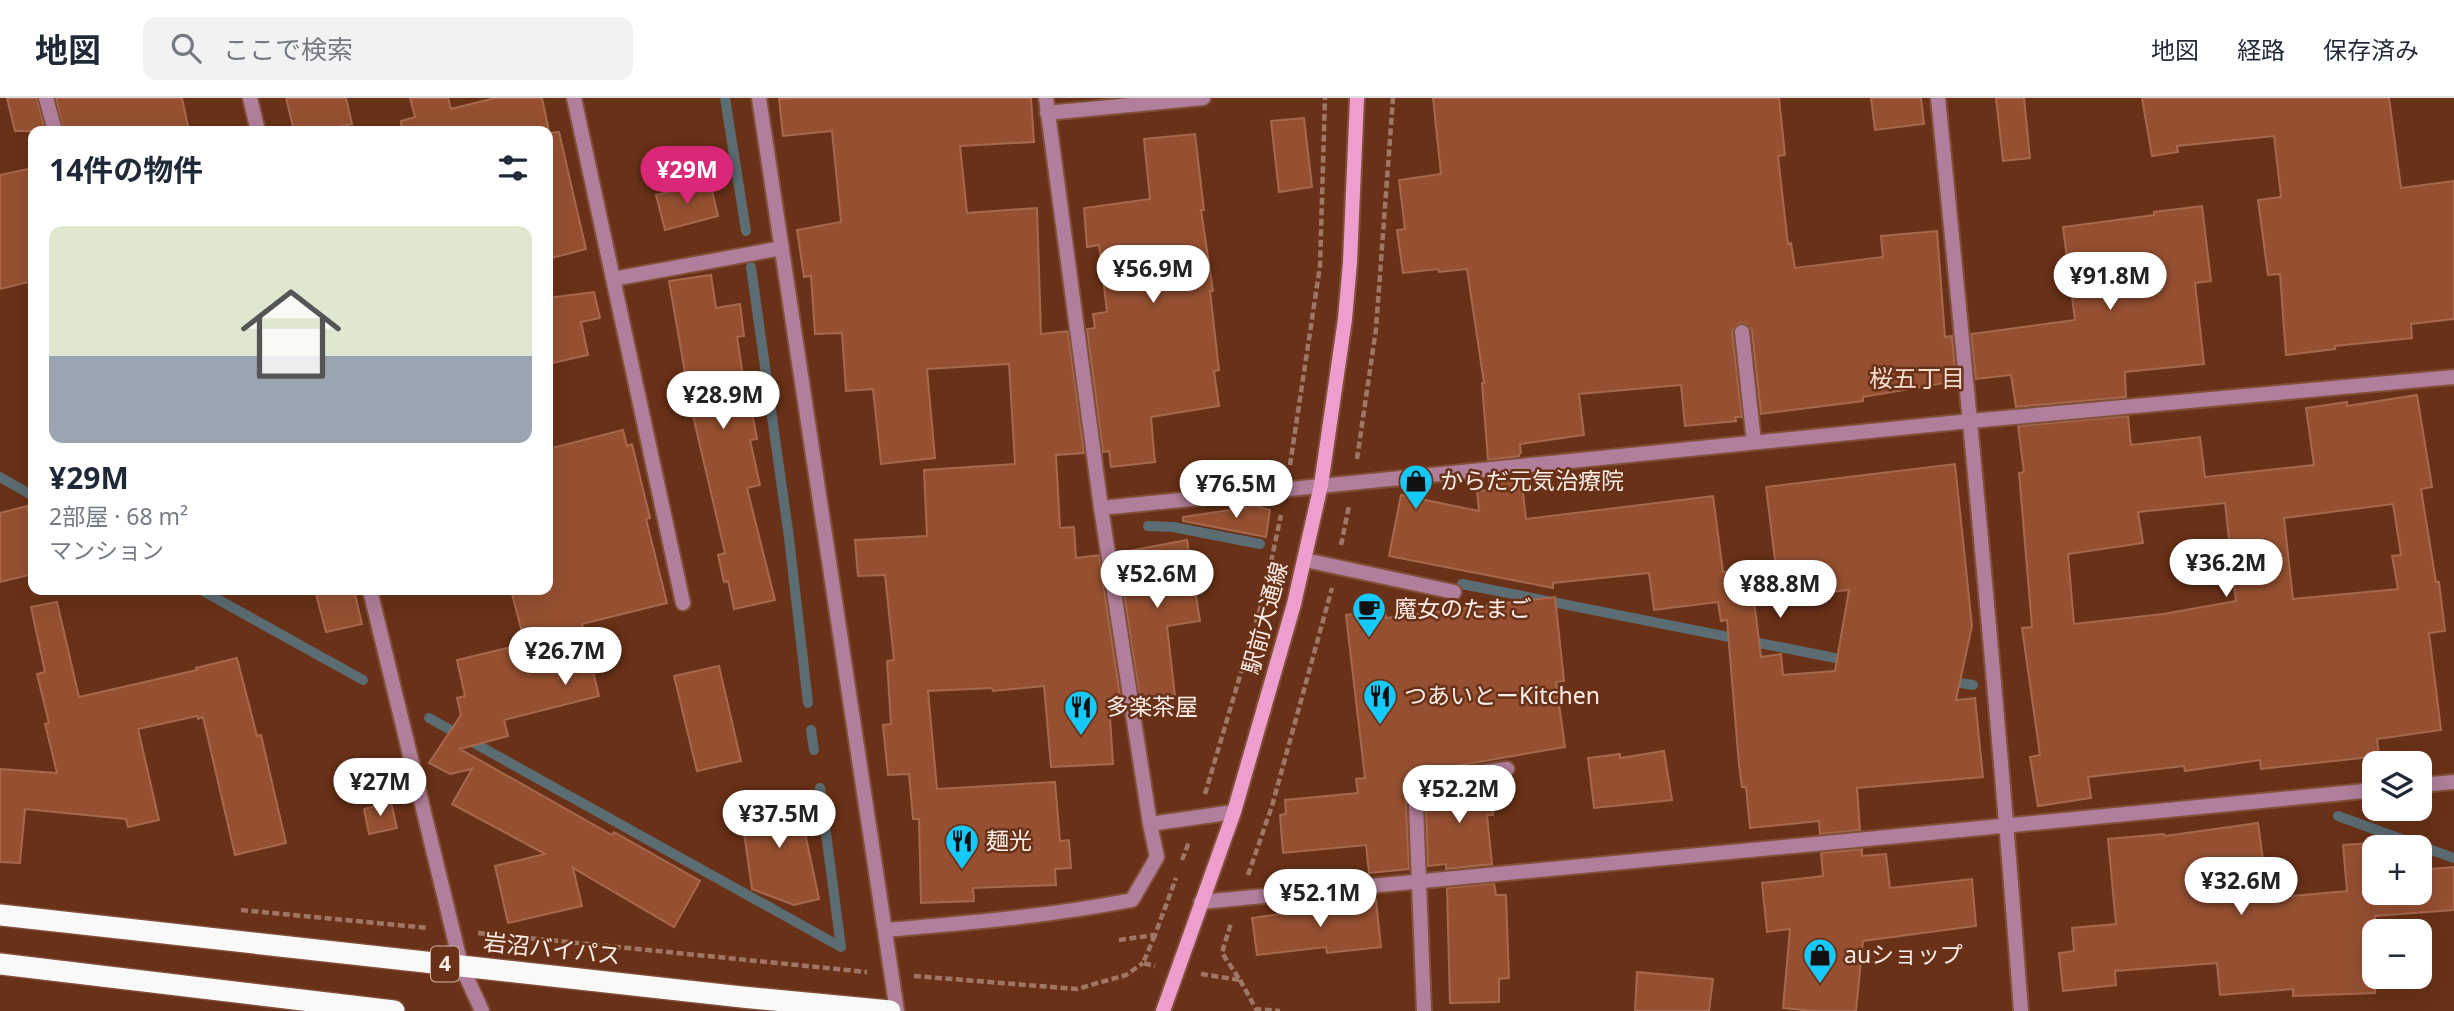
<!DOCTYPE html>
<html lang="ja">
<head>
<meta charset="utf-8">
<style>
	body { margin:0; font-family:"Noto Sans","Noto Sans JP",sans-serif; background:#f2f2f3; color:#1f2937; height:100vh; display:flex; flex-direction:column; font-size:26px; white-space:nowrap }
	* { box-sizing:border-box; margin:0 }
	p { font-size:23px; color:#747a83 }
	.icon { flex:none; width:38px; height:38px; fill:none; stroke:currentColor; stroke-width:2; stroke-linecap:round; stroke-linejoin:round }
	.map { position:relative; flex:1; overflow:hidden }
	.drawer { position:absolute; left:28px; top:28px; width:525px; height:469px; display:flex; flex-direction:column; background:#fff; border-radius:14px; box-shadow:0 7px 28px #0002 }
	.drawer>* { flex:none }
	.controls { position:absolute; left:2362px; top:653px; display:grid; gap:14px }
	.controls a { display:grid; place-items:center; width:70px; height:70px; border-radius:14px; background:#fff; box-shadow:0 7px 28px #0002; font-size:35px }
	.price { position:absolute; translate:-50% -60px; padding:0 16px; border-radius:24px; background:#fff; color:#222; font-size:23px; line-height:46px; filter:drop-shadow(0 2px 4px #0008) }
	.price::after { content:''; position:absolute; left:50%; top:42px; width:21px; height:16px; margin-left:-10px; background:inherit; clip-path:polygon(0 0,100% 0,50% 100%) }
	.price.on { background:#db2777; color:#fff }
	ul { padding:0; list-style:none }
	li { display:grid; align-content:center; gap:14px; height:371px; padding:0 21px }
	li span { display:grid; place-items:center; height:217px; border-radius:14px; color:#555 }
	li>.icon { margin-inline-start:auto }
	span .icon { width:126px; height:126px; fill:#fffc; stroke-width:1 }
	li b { font-size:30px }
	h2 { display:flex; justify-content:space-between; align-items:center; height:84px; padding:0 21px; font-size:30px }
	header { display:flex; align-items:center; gap:42px; box-sizing:border-box; height:98px; padding:0 35px; background:#fff; border-bottom:2px solid #e0e1e3 }
	header strong { font-size:33px }
	nav { display:flex; gap:38px; margin-inline-start:auto; font-size:24px }
	.search { width:490px; height:63px; background:#f2f2f3; display:flex; align-items:center; gap:18px; box-sizing:border-box; padding:0 24px; border-radius:14px; color:#747a83; font-size:26px }
	.map>svg:first-child { display:block }
	.lines { fill:none; stroke-linecap:round; stroke-linejoin:round }
	.stream { stroke:#5b6c72; stroke-width:10 }
	.building { fill:#965031; stroke:#a7694e; stroke-width:2; fill-rule:evenodd }
	.street-casing { stroke:#814f38; stroke-width:18 }
	.secondary-casing { stroke:#814f38; stroke-width:18 }
	.highway-casing { stroke:#814f38; stroke-width:24 }
	.path { stroke:#9f7764; stroke-width:4.5; stroke-dasharray:7 3.5; stroke-linecap:butt }
	.street { stroke:#b17f9b; stroke-width:14 }
	.secondary { stroke:#ee9ecc; stroke-width:14 }
	.highway { stroke:#f9f9f9; stroke-width:21 }
	.labels { text-anchor:middle; stroke-width:5; stroke-linejoin:round; paint-order:stroke }
	.shield { fill:#693117; stroke:#d0b5a9; stroke-width:2 }
	.shield-label { font-size:21px; font-weight:bold; fill:#fceee8 }
	.poi-label { font-size:23px; fill:#fceee8; stroke:#693117; text-anchor:start }
	.street-label { font-size:23px; fill:#fceee8; stroke:#693117 }
	.neighbourhood-label { font-size:24px; fill:#f7dbcf; stroke:#693117 }
</style>
</head>
<body>
<header>
<strong>地図</strong>
<div class="search"><svg class="icon" aria-label="search" viewBox="0 0 24 24"><circle cx="10" cy="10" r="6"/><path d="M15 15l6 6"/></svg>ここで検索</div>
<nav><a>地図</a><a>経路</a><a>保存済み</a></nav>
</header>
<div class="map">
<svg width="2454" height="913" viewBox="0 0 2454 913">
	<rect width="100%" height="100%" fill="#693117"/>
	<g class="lines">
		<path class="stream" d="M725,0L746,133
			M751,169L789,440L808,605
			M0,379L33,398
			M1148,428L1173,429L1260,446
			M1462,486L1850,563
			M201,492L363,582
			M1948,583L1973,587
			M429,620L841,849
			M811,632L814,652
			M820,690L841,849
			M2338,718L2454,760"/>
	</g>
	<path class="building" d="M7,0H37L45,33H15Z
		M56,0H182L189,33H64Z
		M286,0H346L352,26L323,33H294Z
		M410,0H448L451,11L495,0H542L549,33H402L401,23L415,19Z
		M798,0H1031L1034,44L960,48L967,115L1037,110L1041,236L1068,233L1084,355L1056,357L1060,430L1074,429L1076,460L1099,457L1121,604L1109,605L1113,666L1051,669L1044,588L993,593L992,590L928,593L937,691L1055,684L1060,743L1069,742L1071,770L1055,771L1056,787L973,790L974,803L921,805L919,721H913L909,676L888,677L883,627L891,626L887,563L894,562L885,477L858,478L855,442L927,438L924,372L1015,366L1009,266L927,271L935,360L881,366L873,291L846,293L842,235L815,236L811,178L804,179L797,132L841,124L832,33L783,38L779,1Z
		M1433,0H1779L1785,57L1778,58L1788,146L1791,145L1795,170L1883,159L1881,138L1937,133L1945,239L1952,238L1956,283L1863,299V303L1761,316L1752,233L1746,226L1740,225L1734,230L1732,234L1742,319H1735L1736,323L1685,328L1681,287L1579,296L1584,337L1520,346L1521,355L1519,356V358L1488,362L1482,285H1484L1467,171L1439,174L1438,171L1403,175L1397,132L1405,131L1399,82L1441,76Z
		M1871,0H1921L1924,26L1875,32Z
		M1996,0H2024L2030,60L2003,63Z
		M2142,0H2389L2401,90L2454,83V221L2411,226L2412,240L2335,248V251L2286,257L2280,176L2268,177L2258,102L2281,99L2274,38L2177,48L2178,54L2152,58Z
		M1304,20L1312,89L1279,94L1271,23Z
		M559,34L586,151L548,161V35Z
		M1195,36L1204,112H1201L1213,193H1210L1219,272L1214,273L1219,308L1151,319L1155,364L1111,369L1109,353L1103,354L1087,231L1095,230L1093,216L1107,214L1099,147L1087,149L1084,110L1150,101L1144,41Z
		M33,70V183L0,191V77Z
		M710,84L718,118L665,132L656,97Z
		M2202,108L2211,183L2195,185L2204,266L2125,274L2126,299L2016,309L2011,277L1976,281L1971,236L2075,222L2063,129L2154,117V114Z
		M711,177L716,210L740,206L744,238L737,239L748,310H751L757,341L750,342L760,387L747,390L775,502L734,511L728,483L724,484L718,457L725,455L691,309L669,183Z
		M594,194L600,220L581,224L588,257L548,266V200Z
		M2417,297L2432,389L2421,391L2436,484H2439L2445,533L2429,535L2441,632L2377,641L2379,658L2261,671L2260,662L2185,673L2184,668L2088,679L2091,700L2038,708L2030,659L2040,657L2022,530L2032,529L2019,375L2024,374L2018,328L2128,318L2131,347L2200,339L2205,379L2314,367L2306,310L2347,304V308ZM2225,405L2236,503L2163,516L2074,526L2068,456L2143,445L2138,414ZM2393,406L2401,457L2392,458L2398,491L2293,501L2284,420Z
		M623,332L627,348L632,346L650,420L646,421L667,505L582,526L599,598L504,622L508,638L460,651L612,737L614,734L700,783L674,829L573,770L582,808L508,825L495,768L545,756L452,706L472,671L450,676L429,665L461,617L457,600L465,598L457,562L519,547L518,543L524,542L511,492H550L548,481V351Z
		M1955,366L1972,528L1956,602L1975,600L1983,679L1857,690L1860,732L1820,736L1819,723L1750,730L1746,689H1742L1739,667L1727,522L1721,523L1718,504L1654,512L1649,475L1553,485V490L1389,458L1401,397L1479,413L1477,393L1490,392L1489,381L1521,378L1526,421L1713,398L1723,474L1776,470L1766,389ZM1849,492L1835,573L1783,577L1781,556L1761,559L1754,502Z
		M27,408L33,433V476L0,484V415Z
		M1256,408L1270,412L1266,439L1183,423V419Z
		M1187,442L1200,523L1167,528L1175,598L1140,602L1118,455Z
		M315,492H354L362,526L326,534Z
		M1555,499L1564,583L1556,584L1565,649L1409,676L1405,683L1409,771L1369,775L1366,747L1283,755L1280,717L1286,716L1285,702L1358,695L1356,681L1365,680L1346,517L1385,513L1386,520Z
		M57,504L79,599L197,572L196,570L237,560L257,638L261,637L286,745L235,757L203,619L198,621L197,618L138,631L159,722L128,729L126,721L25,711L20,765L0,764V671L57,675L45,626L49,625L37,576L45,574L31,509Z
		M719,568L741,663L697,673L674,578Z
		M1664,653L1672,702L1594,710L1588,660L1620,656V660Z
		M1489,683L1493,717H1487L1492,766L1446,771V766L1428,768L1425,691Z
		M797,697L819,801L794,807L752,791L740,706Z
		M391,704L397,730L369,736L364,711Z
		M2258,725L2268,800L2347,793L2343,747L2388,744V749H2375V794H2420V772L2454,769V812L2375,818V895L2293,898V891L2220,897L2217,865L2115,873L2116,887L2063,893L2059,855L2074,853L2072,830L2116,826L2108,741L2164,736L2165,738Z
		M1862,751V758L1886,756L1890,790L1972,781L1976,828L1863,843L1856,913H1812L1783,910L1790,831L1767,834L1762,785L1823,778L1821,755Z
		M1494,785L1496,797H1506L1509,880L1499,881V904L1450,905L1447,790Z
		M1376,802L1381,849L1327,855L1326,849L1257,857L1252,820Z
		M1637,874L1713,881L1709,913H1635Z"/>
	<g class="lines">
		<g class="street-casing">
			<path id="street" d="M46,0L55,33
				M250,0L258,33
				M574,0L683,505
				M759,0L897,913
				M1046,0L1101,410L1150,726L1234,714
				M1938,0C1969,304 1998,608 2021,913
				M1047,15L1203,0
				M613,181L782,150
				M1742,234L1754,344
				M1101,410L1970,323L2454,279
				M1305,462L1454,494
				M370,492L461,867L482,913
				M2420,687L2454,684
				M1201,804C1592,765 1984,732 2375,692
				M885,832C968,825 1050,818 1132,802L1157,759L1150,726
				M1424,913L1415,683L1507,671"/>
		</g>
		<g class="secondary-casing">
			<path id="secondary" d="M1163,913L1234,714L1294,506L1321,387L1345,221L1350,164L1357,0"/>
		</g>
		<g class="highway-casing">
			<path id="highway" d="M0,817L742,899L890,913
				M0,866L394,913"/>
		</g>
		<path class="path" d="M1357,361L1376,231L1393,0
			M1290,367L1320,168L1325,0
			M1341,447L1349,408
			M1205,696L1264,497L1281,417
			M1182,762L1189,744
			M1248,777L1272,708L1332,490
			M241,812L428,830
			M478,835L867,874
			M1155,837L1143,865L1155,868
			M1119,842L1155,837L1176,780
			M1201,876L1240,882L1222,855L1231,825
			M914,878L1077,891L1126,877L1143,865
			M1240,882L1256,911L1280,913"/>
		<use href="#street" class="street"/>
		<use href="#secondary" class="secondary"/>
		<use href="#highway" class="highway"/>
	</g>
	<defs>
		<g id="shop-pin" transform="scale(1.75)"><path d="M0 17L-7.5 6A9.5 9.5 0 1 1 7.5 6Z" fill="#15cafb" stroke="#693117"/><path d="M-5-2.5h2.3a2.7 3.5 0 0 1 5.4 0H5L5.5 6h-11ZM-1.5-2.5h3a1.5 2.3 0 0 0-3 0Z" fill="#111"/></g>
		<g id="cafe-pin" transform="scale(1.75)"><path d="M0 17L-7.5 6A9.5 9.5 0 1 1 7.5 6Z" fill="#15cafb" stroke="#693117"/><path d="M-5.5-4.5H6V0H3Q3 3.5 0 3.5H-2.5Q-5.5 3.5-5.5 0ZM3-3.2v2h1.7v-2ZM-6 4.5H4V6H-6Z" fill="#111"/></g>
		<g id="restaurant-pin" transform="scale(1.75)"><path d="M0 17L-7.5 6A9.5 9.5 0 1 1 7.5 6Z" fill="#15cafb" stroke="#693117"/><path d="M-5-6h1v4h1v-4h1v4h1v-4h1v5L-1.5 .5V6h-2V.5L-5-1ZM5-6V6H3V1.5H1.5Q1.5-4 5-6Z" fill="#111"/></g>
	</defs>
	<g fill-rule="evenodd">
		<use href="#shop-pin" x="1416" y="383"/>
		<use href="#cafe-pin" x="1369" y="511"/>
		<use href="#restaurant-pin" x="1380" y="598"/>
		<use href="#restaurant-pin" x="1081" y="609"/>
		<use href="#restaurant-pin" x="962" y="743"/>
		<use href="#shop-pin" x="1820" y="857"/>
	</g>
	<g class="labels">
		<rect class="shield" x="431" y="848.5" width="28" height="35" rx="5"/>
		<g class="shield-label">
			<text x="445" y="873">4</text>
		</g>
		<g class="poi-label">
			<text x="1440" y="391">からだ元気治療院</text>
			<text x="1394" y="519">魔女のたまご</text>
			<text x="1404" y="606">つあいとーKitchen</text>
			<text x="1106" y="617">多楽茶屋</text>
			<text x="986" y="751">麺光</text>
			<text x="1844" y="865">auショップ</text>
		</g>
		<g class="street-label">
			<text transform="translate(1265 520) rotate(-75)" y="8">駅前大通線</text>
			<text transform="translate(552 851) rotate(6)" y="8">岩沼バイパス</text>
		</g>
		<g class="neighbourhood-label">
			<text x="1917" y="289">桜五丁目</text>
		</g>
	</g>
</svg>
<div class="controls">
<a><svg class="icon" aria-label="layers" viewBox="0 0 24 24"><path d="M12 4l9 5-9 5-9-5zM3 14l9 5 9-5"/></svg></a>
<a>+</a>
<a>−</a>
</div>
<b class="price on" style="left:687px;top:108px">¥29M</b>
<b class="price" style="left:1153px;top:207px">¥56.9M</b>
<b class="price" style="left:2110px;top:214px">¥91.8M</b>
<b class="price" style="left:723px;top:333px">¥28.9M</b>
<b class="price" style="left:1236px;top:422px">¥76.5M</b>
<b class="price" style="left:2226px;top:501px">¥36.2M</b>
<b class="price" style="left:1157px;top:512px">¥52.6M</b>
<b class="price" style="left:1780px;top:522px">¥88.8M</b>
<b class="price" style="left:565px;top:589px">¥26.7M</b>
<b class="price" style="left:380px;top:720px">¥27M</b>
<b class="price" style="left:1459px;top:727px">¥52.2M</b>
<b class="price" style="left:779px;top:752px">¥37.5M</b>
<b class="price" style="left:2241px;top:819px">¥32.6M</b>
<b class="price" style="left:1320px;top:831px">¥52.1M</b>
<section class="drawer">
<h2>14件の物件<svg class="icon" aria-label="filters" viewBox="0 0 24 24"><path d="M4 7h16M4 17h16"/><circle cx="9" cy="7" r="2"/><circle cx="15" cy="17" r="2"/></svg></h2>
<ul>
<li><span style="background:linear-gradient(#dfe7d0 60%,#9aa5b1 0)"><svg class="icon" aria-label="home" viewBox="0 0 24 24"><path d="M3 11l9-7 9 7M6 9v11h12V9"/></svg></span><div><b>¥29M</b><p>2部屋 · 68 m²</p><p>マンション</p></div></li>
</ul>
</section>
</div>
</body>
</html>
